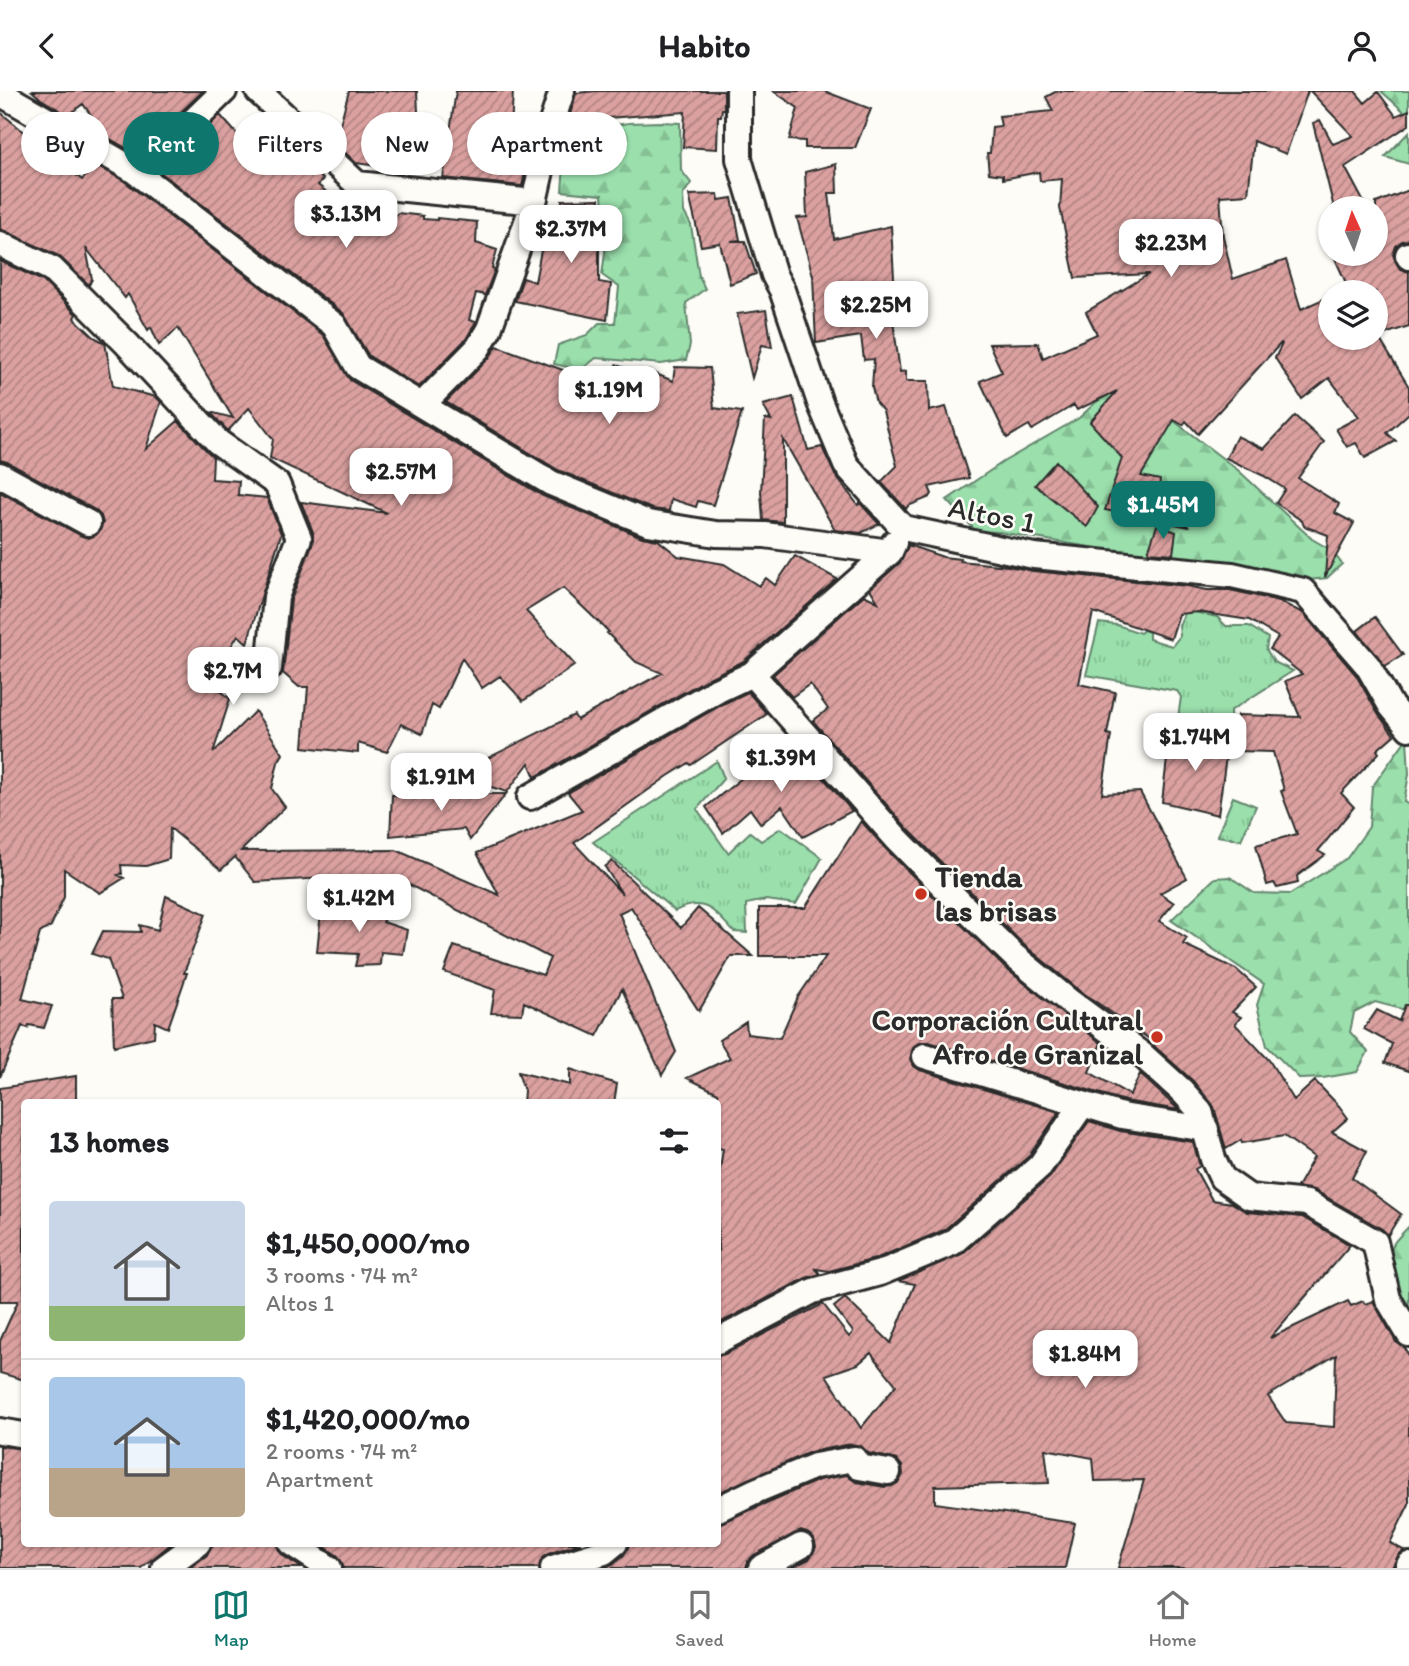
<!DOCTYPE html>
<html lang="en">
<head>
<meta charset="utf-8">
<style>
	body { margin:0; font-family:Itim,sans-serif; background:#f2f2f2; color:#202124; height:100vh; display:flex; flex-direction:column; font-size:26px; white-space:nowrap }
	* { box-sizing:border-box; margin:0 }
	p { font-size:23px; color:#757577 }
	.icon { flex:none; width:38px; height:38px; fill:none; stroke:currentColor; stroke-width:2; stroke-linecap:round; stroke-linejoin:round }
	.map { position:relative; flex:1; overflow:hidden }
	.drawer { position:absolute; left:21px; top:1008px; width:700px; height:448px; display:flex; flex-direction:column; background:#fff; border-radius:7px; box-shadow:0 2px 5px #0004 }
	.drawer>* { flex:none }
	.top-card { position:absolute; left:21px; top:21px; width:700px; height:63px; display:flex; gap:14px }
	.needle { width:46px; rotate:357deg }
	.tools { position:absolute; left:1318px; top:105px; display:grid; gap:14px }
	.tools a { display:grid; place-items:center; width:70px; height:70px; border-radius:50%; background:#fff; box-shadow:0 2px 5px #0004; font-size:35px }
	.price { position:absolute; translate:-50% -60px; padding:0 16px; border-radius:14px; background:#fff; color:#222; font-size:23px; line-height:46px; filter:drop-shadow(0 2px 4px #0008) }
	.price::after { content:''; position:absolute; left:50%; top:42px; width:21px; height:16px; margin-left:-10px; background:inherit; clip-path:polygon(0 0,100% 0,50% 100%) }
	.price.on { background:#0f766e; color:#fff }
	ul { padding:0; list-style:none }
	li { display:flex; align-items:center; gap:21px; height:175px; padding:0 28px }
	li+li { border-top:2px solid #e0e0e0 }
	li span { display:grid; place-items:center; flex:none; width:196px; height:140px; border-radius:7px; color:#555 }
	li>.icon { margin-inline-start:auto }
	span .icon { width:84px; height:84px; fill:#fffc; stroke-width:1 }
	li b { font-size:30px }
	h2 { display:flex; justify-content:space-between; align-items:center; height:84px; padding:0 28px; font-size:30px }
	.chip { padding:0 24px; border-radius:32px; background:#fff; box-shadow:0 2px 5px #0004; font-size:24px; line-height:63px }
	.chip.on { background:#0f766e; color:#fff }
	header { display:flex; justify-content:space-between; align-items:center; height:91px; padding:0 28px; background:#fff; font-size:32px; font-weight:800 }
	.tab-bar { display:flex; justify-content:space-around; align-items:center; height:98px; border-top:2px solid #e0e0e0; background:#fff; font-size:19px; color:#757577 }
	.tab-bar a { display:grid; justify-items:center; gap:4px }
	.tab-bar .on { color:#0f766e }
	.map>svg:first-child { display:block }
	.grass { fill:url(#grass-tufts); stroke:#62856c; stroke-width:2 }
	.forest { fill:url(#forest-firs); stroke:#62856c; stroke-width:2 }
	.building { fill:url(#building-hatch); stroke:#2b2b2b; stroke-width:2; fill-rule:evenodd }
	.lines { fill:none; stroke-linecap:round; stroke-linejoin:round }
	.street-casing { stroke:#2b2b2b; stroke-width:30 }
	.street { stroke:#fdfcf7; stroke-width:24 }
	.poi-dot { fill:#c8321e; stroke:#fdfcf7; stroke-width:2.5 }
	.labels { text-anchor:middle; stroke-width:5; stroke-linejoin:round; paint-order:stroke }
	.street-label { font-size:30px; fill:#2b2b2b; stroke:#fdfcf7 }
	.poi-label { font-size:30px; font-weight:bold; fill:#2b2b2b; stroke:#fdfcf7; text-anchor:start }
</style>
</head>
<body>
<header><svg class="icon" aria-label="back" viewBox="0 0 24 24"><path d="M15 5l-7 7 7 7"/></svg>Habito<svg class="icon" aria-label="person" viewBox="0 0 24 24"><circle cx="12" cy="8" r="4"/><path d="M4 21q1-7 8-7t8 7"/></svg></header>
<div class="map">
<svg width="1409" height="1477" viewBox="0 0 1409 1477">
	<defs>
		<pattern id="grass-tufts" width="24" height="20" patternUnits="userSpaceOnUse" patternTransform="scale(1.75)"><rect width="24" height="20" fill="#9adfac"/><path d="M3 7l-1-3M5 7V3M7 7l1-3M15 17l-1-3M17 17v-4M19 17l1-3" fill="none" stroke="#85c094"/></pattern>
		<pattern id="forest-firs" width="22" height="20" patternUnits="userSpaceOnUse" patternTransform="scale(1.75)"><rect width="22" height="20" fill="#9adfac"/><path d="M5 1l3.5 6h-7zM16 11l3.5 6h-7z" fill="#85c094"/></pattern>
		<pattern id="building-hatch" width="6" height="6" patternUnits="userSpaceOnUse" patternTransform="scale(1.75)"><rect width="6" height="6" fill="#dba1a0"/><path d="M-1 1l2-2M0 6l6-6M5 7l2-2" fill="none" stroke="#b28383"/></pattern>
	</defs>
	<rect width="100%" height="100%" fill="#fdfcf7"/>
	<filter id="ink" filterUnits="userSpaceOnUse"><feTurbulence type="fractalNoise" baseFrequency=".0143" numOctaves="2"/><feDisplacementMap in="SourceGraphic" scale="14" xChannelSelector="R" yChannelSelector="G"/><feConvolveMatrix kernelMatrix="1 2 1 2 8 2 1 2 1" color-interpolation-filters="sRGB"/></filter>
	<g filter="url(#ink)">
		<path class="grass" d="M1186,519L1217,526L1226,535H1249L1268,547L1266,558L1274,571L1293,580L1230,620L1231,657L1204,656L1206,640L1177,634L1181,606L1177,600L1086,584L1099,532L1117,534L1140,542L1144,539L1149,541V548L1172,555L1180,545L1179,535Z
			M717,670L724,687L697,718L728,762L750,741L761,750L781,737L822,767L796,813L766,809L746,813L747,842L734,841C714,820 705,805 675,820L593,751Z
			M1233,706L1256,715L1241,749L1217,745Z"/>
		<path class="forest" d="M1381,0H1409V25Z
			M661,31L680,32L681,79L691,92L683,104L684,121L691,134L699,185L705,198L686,212L690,254L686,269L661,273L596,267L581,279L554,273L558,254L587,244L599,232H615L619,196L602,184L606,154L602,104L562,100L565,61L574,40L629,32Z
			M1409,41V73L1385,66Z
			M1127,292L1143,301L1174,330L1239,380L1312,448L1331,459L1342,473L1327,487L1299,490L999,441L976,440L947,409L1003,371L1079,327L1095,312Z
			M1407,647L1409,683L1404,711L1409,714V920L1375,911L1354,922L1350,941L1368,961L1357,981L1323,987L1300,988L1267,955L1257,914L1264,893L1171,829L1215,787L1230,786L1254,802L1290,803L1347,767L1369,736L1372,696Z
			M1409,1135V1220C1399,1204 1385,1170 1394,1152C1398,1146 1405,1140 1409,1135Z"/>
		<path class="building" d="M32,0H203L182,20L131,60L102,43L103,41L83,13L68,24L41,8Z
			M349,0H417L421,81L356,72L335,52Z
			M456,0H513L511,40L531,42V56L522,95L443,87Z
			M596,0H724V18H722L721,25H718L717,58L683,56L685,21L595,28L596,32L571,36L570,24L576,2Z
			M773,0H824L871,18L855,57H805V50L789,49L798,17Z
			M1057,0H1308L1286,63L1254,50L1248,103L1220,105L1223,145L1233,188L1286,169L1301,218L1330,205V247H1379L1409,296V322L1387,342L1396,350L1365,367L1356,352L1347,356L1336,338L1359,326L1329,287L1302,308L1275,267L1282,253L1281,252L1198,343L1186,330L1183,334L1174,329L1141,385L1160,389L1157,411L1189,436L1105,419L1122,367L1090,331L1117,300L1077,319L1074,314L1032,339L1029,334L1007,347L980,290L1002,281L989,253L1038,252L1043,267L1097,243L1086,221L1149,183L1075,187L1060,117L1062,88L1040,90L1039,81L1003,88V84L989,82L987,62H990L992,36L1001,35L999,25L1053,20L1046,6Z
			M1310,0H1355L1365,12L1378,1L1396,25L1409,19V34L1345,76L1367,117H1334L1313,32L1320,29L1333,53L1353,45Z
			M0,21L82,89L96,74L124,90L323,244L350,289L543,405L642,446L658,449L678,465L724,473L759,495L766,487L775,494L795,465L837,488L744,570L711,586L535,686L529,672L507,701L454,684L574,624L577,629L662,582L636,571L607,542L609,541L563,497L526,520L575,574L523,610L500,585L482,597L462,567L439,618L432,614L422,643L401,633L387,661L358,652V662L303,656L308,596H299L283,582L291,509L313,451V441L301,411L387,422L270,367L273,348L249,317L228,340L210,321L233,327L178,237L159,254L151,236L148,239L128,203L125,207L86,157L92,188L89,194L59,165L0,138Z
			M220,24L261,70L279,54L323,88L318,94L335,108L330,114L374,140L398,122L423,125V128L437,129V127L477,131L476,152L497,159L492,177L495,178L485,204L476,202L469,229L476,231L466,248L419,296L369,265L343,222L156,78L201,43Z
			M836,73L837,102H829L834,148L891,135L896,221L892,222L900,281L906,280V290H928L929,320L946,316L969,387L929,396L932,403L930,406L908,415L906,418L881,391L897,375L883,320L876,312L872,296L874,268L864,269L861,245L816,252L813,185L797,127L807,126L805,81Z
			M1409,99V149L1402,150L1396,155L1393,164L1400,178L1409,181V235L1376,246V201H1350L1333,163H1376V112Z
			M718,103L719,109L732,107L740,149L731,150H745L756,183L730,193L720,152L701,155L689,104Z
			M599,108V191L611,193L607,229L515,210L523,187L535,191L545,138L561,140L562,109Z
			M0,170L43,190L76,223L74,227L94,246L105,252L113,295L156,306L161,311L146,358L178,330L213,366L212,388L239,390L238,404L267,407L281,443L247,552L238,544L210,590L230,608L213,662L255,620L283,663L278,671L272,698L285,716L241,760L396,759L499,804L477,762L582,719L568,702L725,612L748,601L767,623L691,674L689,672L668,685L574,752L622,803L605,776L612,770L681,837L698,817L753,865H731L699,920L631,816L619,822L676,961L662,984L622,898L597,945L524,911L522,923L491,922L495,899L444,881L454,855L543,884L550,867L404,791H325V787L255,791L235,766L221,779L170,737L169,768L146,775L121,774L122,783L118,784L124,787L100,802L64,778V806L51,835L40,842L22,908L52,915L44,937L29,934L28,937L22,935L0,986V401L82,445L89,447L96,444L103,432L101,425L95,419L7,371L0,369Z
			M766,219L772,256L762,254L752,287L737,223Z
			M497,255L607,295L616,274L647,284L649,280L673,290L675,276L710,277L714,317L742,321L713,414L698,410L696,416L671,408L669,420L652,418L558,379L446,311L489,267Z
			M793,306L808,359L822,356L835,384L858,414L860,412L879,433L861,442L835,439L783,348V431L763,429L761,401L765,328L771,329L763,314Z
			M1295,325L1324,351L1298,387L1339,413L1335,422L1354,432L1325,486L1328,444L1304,435L1302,430L1276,412L1285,398L1264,385L1226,367L1237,345L1264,358Z
			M1056,370L1098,416L1087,436L1035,394Z
			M1157,434L1176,441L1173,463L1148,461Z
			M908,454L943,466L960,468V470L1008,475L1033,480L1187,495L1207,499H1230L1279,510L1303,522L1356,584L1378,623L1394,644L1377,659L1379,662L1341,702L1354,716L1318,760L1325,764L1297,785L1298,792L1277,797L1274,792L1267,794L1256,754L1297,743L1281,700L1284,699L1273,661L1237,660L1238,624L1300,626L1285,590L1302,583L1270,558L1278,546L1249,529L1198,521L1179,523L1171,548L1093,521L1079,593L1115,601L1107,643L1111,644L1102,703L1140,701L1187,787L1160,802L1174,812L1159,830L1187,847L1183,853L1236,878L1256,896L1232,921L1241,926L1235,933L1269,969L1294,1009L1315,990L1339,1015L1348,1027L1332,1041L1367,1060L1352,1087L1401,1123L1388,1144L1382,1138L1314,1099L1297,1096L1314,1066L1284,1045L1242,1052L1241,1049L1226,1058L1214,1016L1193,990L1154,955L1155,952L1079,899L1024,854L908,738L813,630L828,618L810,593L792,606L773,584L864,504L878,511L870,498L901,471Z
			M1375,526L1403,564L1385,575L1357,540Z
			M1170,642L1228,651L1218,724L1162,711Z
			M790,648L852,720L803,746L782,715L761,733L750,718L723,742L706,716Z
			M454,703H506L470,749L464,738L390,745L392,704Z
			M861,730L886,758L1004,876L1101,952L1089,981L1130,1004L1140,983L1179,1019L1125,1010L929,951H921L914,955L910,968L914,975L920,979L1059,1021L1029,1065L944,1139L875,1168L829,1180L816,1178L820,1183L806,1187L718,1233V1092L723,1058L718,1057V1002L687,987L730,967L719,949L746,931L747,943L780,947L798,906L826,865H759V817H805Z
			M166,805L206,823L184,882H187L168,937L155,931L154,946L114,955L112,908H122L108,868L92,863L103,840L141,841L140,834L158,839Z
			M375,808L384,810L383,831L407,839L403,863L381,861L380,874L355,875L358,863L317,861L322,810L370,826Z
			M1405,914H1409V980L1385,972L1392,953L1364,938L1377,919L1399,930Z
			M570,978L617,993L614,1012H523L524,1000L518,981L570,994Z
			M76,985V1012H24V1289L0,1282V1250L18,1210H0V997Z
			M1089,1030L1120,1040L1193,1051L1200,1075L1195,1078L1212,1109L1232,1112L1247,1121L1302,1126L1350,1154L1270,1247L1348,1210L1351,1215L1363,1210L1365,1213L1373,1210L1396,1251L1405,1257L1409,1265V1413L1390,1452L1405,1460L1399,1463L1392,1477H1118L1144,1389L1095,1390L1093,1367L1045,1358L1049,1392L935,1395V1412L1075,1432L1065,1477H792L809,1468L816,1456L814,1448L809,1443L801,1440L754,1464L748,1470L746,1477H603L613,1473L624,1464L629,1452H718V1433L819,1389L847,1384L856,1391L885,1396L892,1395L899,1391L903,1383L902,1375L897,1369L868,1362L861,1355L851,1353L810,1361L718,1402V1265L725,1263L823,1213L849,1246L853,1241L834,1216L845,1207L891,1252L915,1193L898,1190L962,1163L1050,1086ZM871,1262L896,1294L861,1337L826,1284L858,1273ZM1336,1264L1334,1336L1286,1332L1268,1305Z
			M0,1355L24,1358V1452H172L141,1477H0Z
			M213,1452H276L282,1464L302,1477H189L207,1464Z
			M319,1452H581L548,1463L542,1467L539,1477H344L338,1465Z"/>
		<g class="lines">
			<g class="street-casing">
				<path id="street" d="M258,0L357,93L534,111
					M739,0V68L774,184L782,199L820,312L846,374L903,437L1034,465L1232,484L1303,500L1368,575L1391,615L1409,637
					M0,2L132,78L334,234L358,276L551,392L648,432L716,443L765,444L890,461
					M132,78L192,31L224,0
					M0,153L52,178L127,253L218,351L277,393L299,447L276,506L269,577
					M1408,164L1409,166
					M422,314L478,257L489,238L534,111L552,31L562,0
					M0,384L88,432
					M752,583L897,748L978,830L1014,865L1070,911L1141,963L1182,1000L1200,1020L1213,1068L1222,1087L1249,1106L1307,1112L1375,1151L1388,1208L1409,1243
					M530,706L718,599L752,583L890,461L894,452
					M925,965L1122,1025L1206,1038
					M718,1250L813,1200L880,1182L952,1152L1040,1075L1083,1013
					M0,1340L24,1344
					M718,1418L755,1400L815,1375L854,1368L859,1376L888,1381
					M291,1452L329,1477
					M164,1477L198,1452
					M553,1477L604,1461L615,1452
					M761,1477L801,1455
					M1408,1477L1409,1474"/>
			</g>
			<use href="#street" class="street"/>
		</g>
	</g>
	<g class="poi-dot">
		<circle cx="921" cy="803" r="7"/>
		<circle cx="1157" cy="946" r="7"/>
	</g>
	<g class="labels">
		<g class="street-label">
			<text transform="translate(992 424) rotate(11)" y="10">Altos 1</text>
		</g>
		<g class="poi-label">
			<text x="935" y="796">Tienda<tspan x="935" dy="34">las brisas</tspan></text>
			<text x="1143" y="939" text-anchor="end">Corporación Cultural<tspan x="1143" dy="34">Afro de Granizal</tspan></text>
		</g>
	</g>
</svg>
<div class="tools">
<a><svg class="needle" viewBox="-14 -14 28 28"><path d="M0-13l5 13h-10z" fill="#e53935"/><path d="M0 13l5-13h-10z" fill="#757577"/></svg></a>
<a><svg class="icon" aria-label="layers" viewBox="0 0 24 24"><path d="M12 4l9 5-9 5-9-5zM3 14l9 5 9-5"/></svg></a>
</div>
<b class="price" style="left:346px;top:159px">$3.13M</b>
<b class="price" style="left:571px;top:174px">$2.37M</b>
<b class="price" style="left:1171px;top:188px">$2.23M</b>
<b class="price" style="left:876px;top:250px">$2.25M</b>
<b class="price" style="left:609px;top:335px">$1.19M</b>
<b class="price" style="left:401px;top:417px">$2.57M</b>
<b class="price on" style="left:1163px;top:450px">$1.45M</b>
<b class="price" style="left:233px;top:616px">$2.7M</b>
<b class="price" style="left:1195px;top:682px">$1.74M</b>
<b class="price" style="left:781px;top:703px">$1.39M</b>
<b class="price" style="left:441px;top:722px">$1.91M</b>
<b class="price" style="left:359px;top:843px">$1.42M</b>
<b class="price" style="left:1085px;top:1299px">$1.84M</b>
<div class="top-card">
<a class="chip">Buy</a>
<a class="chip on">Rent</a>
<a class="chip">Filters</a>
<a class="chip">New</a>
<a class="chip">Apartment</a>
</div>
<section class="drawer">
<h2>13 homes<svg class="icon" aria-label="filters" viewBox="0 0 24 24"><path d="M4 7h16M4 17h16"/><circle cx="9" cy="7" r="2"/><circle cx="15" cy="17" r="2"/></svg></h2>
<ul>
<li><span style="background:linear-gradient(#c9d6e8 75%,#8fb573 0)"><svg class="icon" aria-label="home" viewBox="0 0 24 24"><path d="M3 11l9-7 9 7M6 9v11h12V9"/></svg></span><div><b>$1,450,000/mo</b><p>3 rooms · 74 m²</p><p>Altos 1</p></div></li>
<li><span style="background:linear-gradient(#a9c7e8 65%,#b9a48a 0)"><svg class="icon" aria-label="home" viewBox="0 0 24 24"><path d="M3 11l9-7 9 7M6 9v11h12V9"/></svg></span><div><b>$1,420,000/mo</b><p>2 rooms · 74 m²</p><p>Apartment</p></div></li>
</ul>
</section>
</div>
<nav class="tab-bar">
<a class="on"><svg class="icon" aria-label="map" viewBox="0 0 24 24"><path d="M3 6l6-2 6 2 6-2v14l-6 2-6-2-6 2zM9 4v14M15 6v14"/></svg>Map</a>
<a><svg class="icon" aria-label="saved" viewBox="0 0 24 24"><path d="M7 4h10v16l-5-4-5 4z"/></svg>Saved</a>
<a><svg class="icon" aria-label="home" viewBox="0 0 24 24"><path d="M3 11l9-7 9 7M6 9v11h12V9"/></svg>Home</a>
</nav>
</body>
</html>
